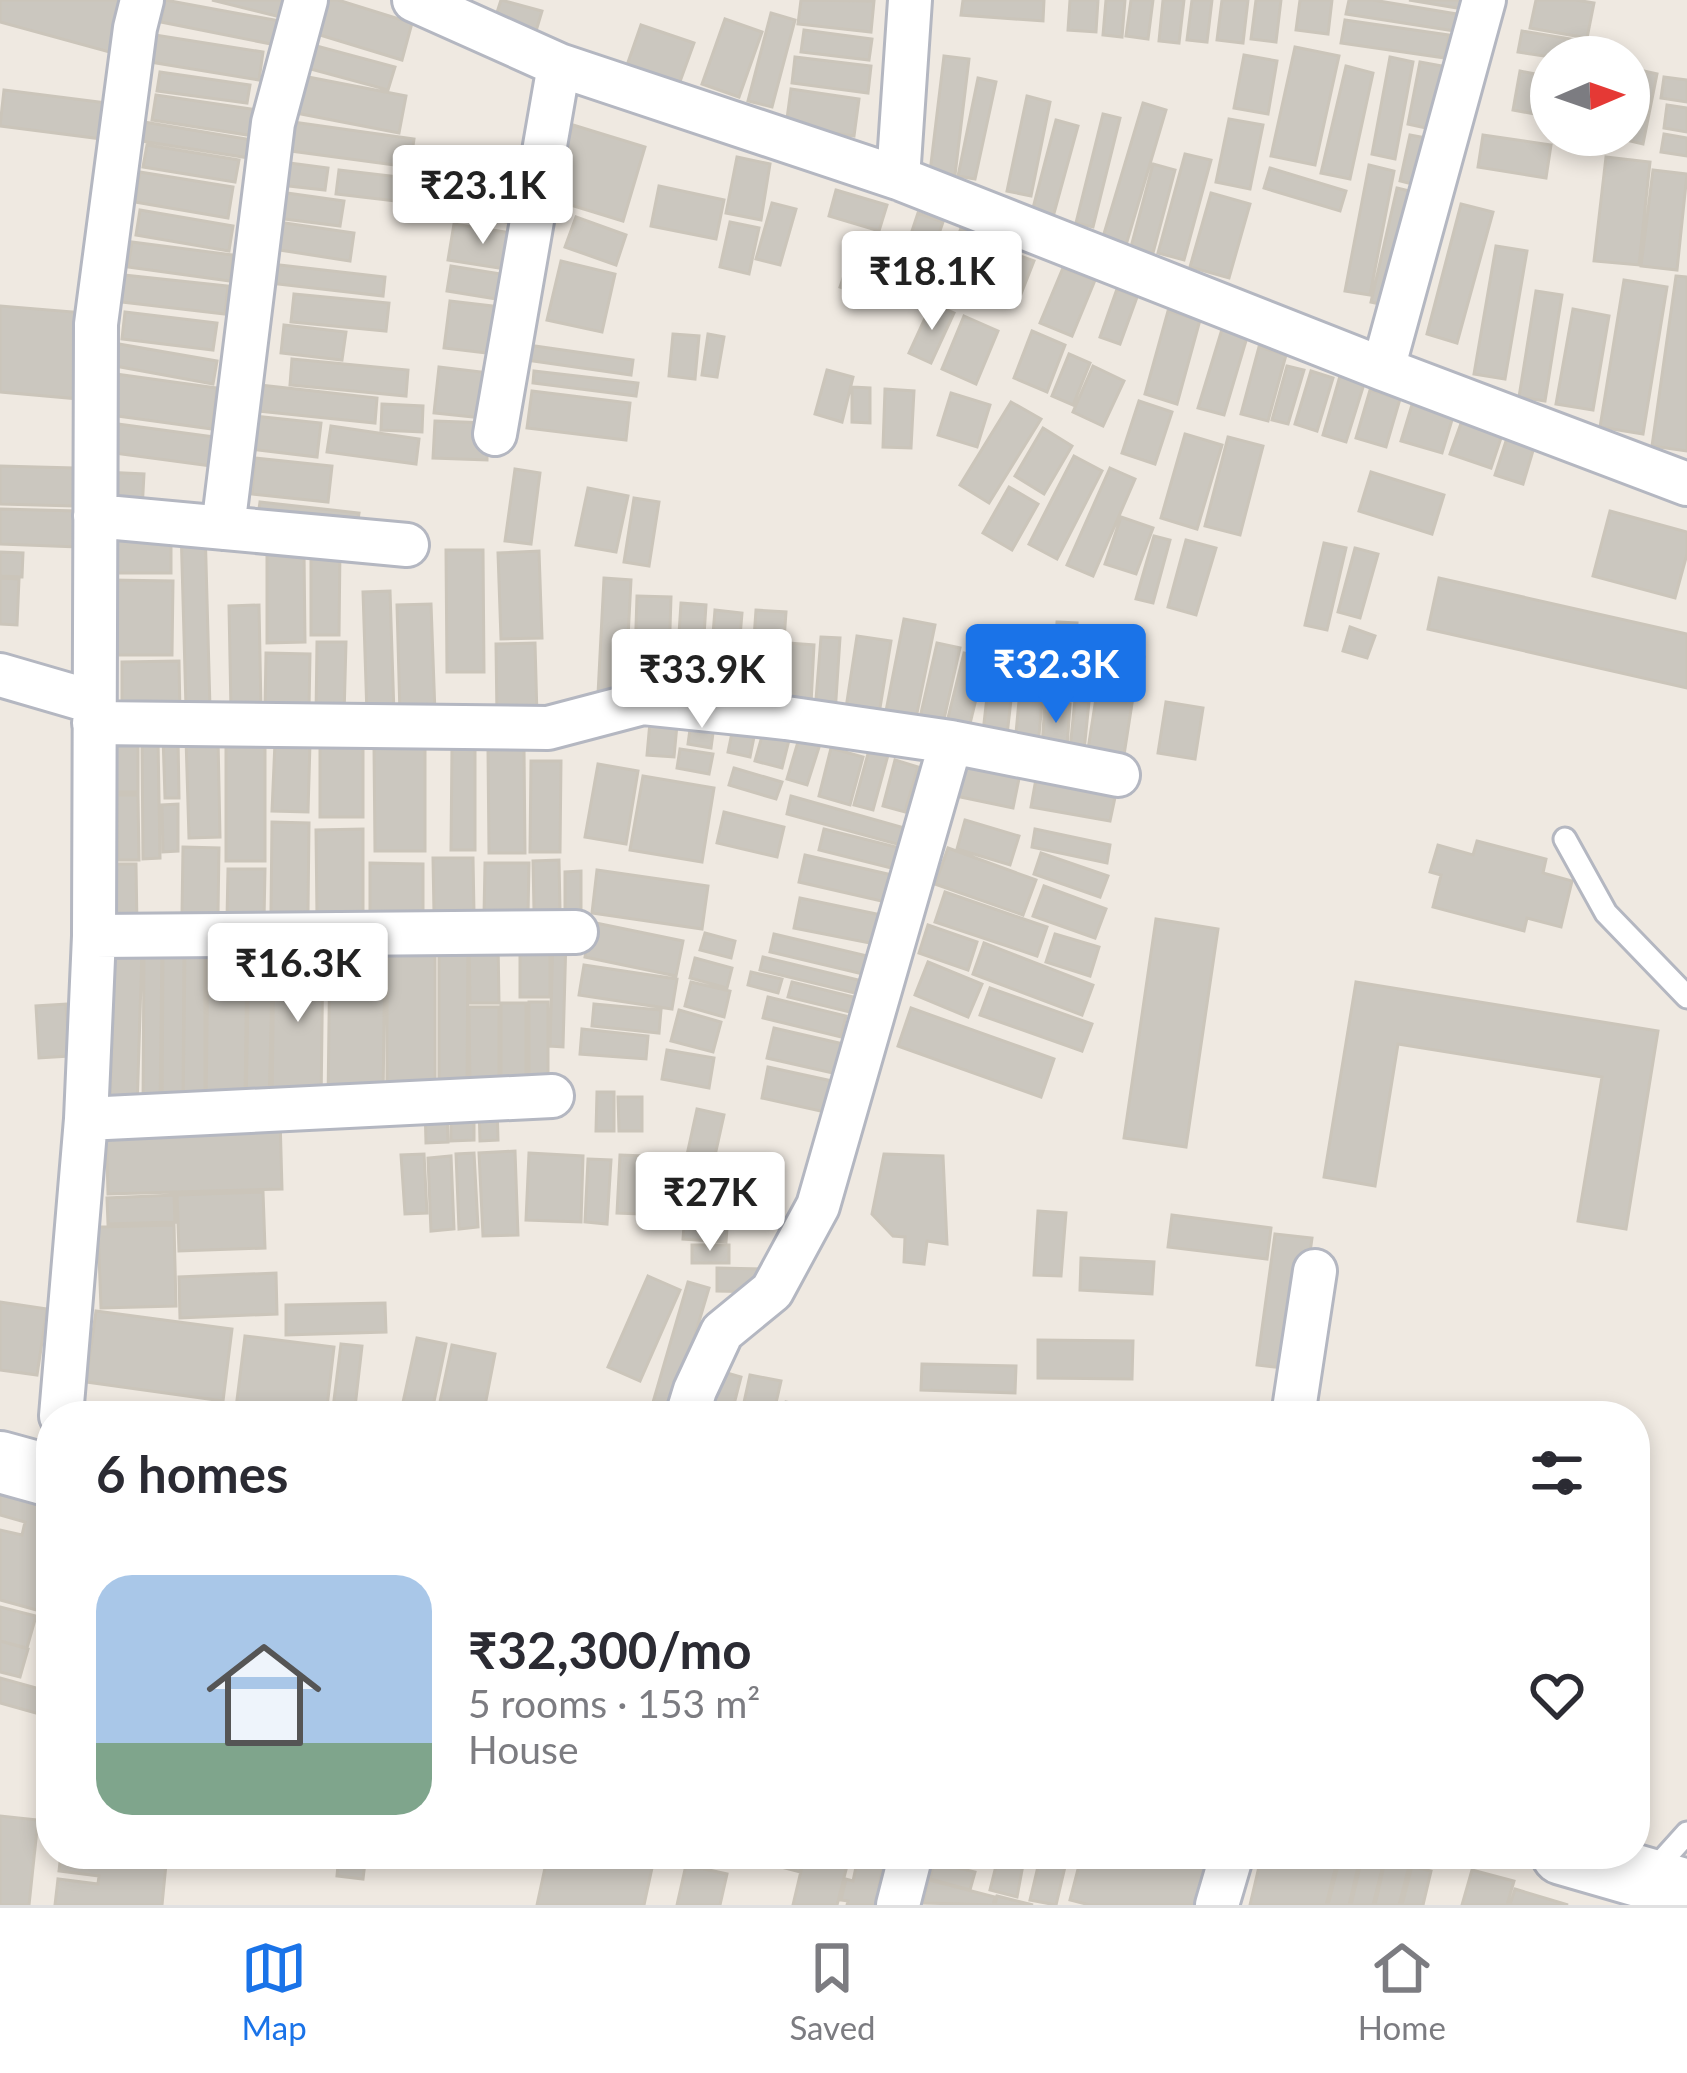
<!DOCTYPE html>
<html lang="en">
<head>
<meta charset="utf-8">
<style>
	body { margin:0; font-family:Lato,sans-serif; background:#f2f2f3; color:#2b2b33; height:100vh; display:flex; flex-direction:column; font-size:45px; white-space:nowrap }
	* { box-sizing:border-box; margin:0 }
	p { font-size:39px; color:#7c7c81 }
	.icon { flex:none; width:66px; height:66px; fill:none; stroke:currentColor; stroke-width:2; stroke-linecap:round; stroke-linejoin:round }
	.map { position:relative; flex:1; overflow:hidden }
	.panel { position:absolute; left:36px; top:1401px; width:1614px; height:468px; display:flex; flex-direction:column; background:#fff; border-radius:48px; box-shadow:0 6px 18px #0003 }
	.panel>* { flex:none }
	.needle { width:78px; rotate:88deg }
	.controls { position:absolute; left:1530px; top:36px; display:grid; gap:24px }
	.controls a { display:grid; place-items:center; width:120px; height:120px; border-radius:50%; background:#fff; box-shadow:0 6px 18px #0003; font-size:60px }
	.price { position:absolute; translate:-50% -102px; padding:0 27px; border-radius:12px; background:#fff; color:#222; font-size:39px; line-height:78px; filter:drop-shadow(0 3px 6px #0008) }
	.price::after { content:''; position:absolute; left:50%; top:72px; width:36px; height:27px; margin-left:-18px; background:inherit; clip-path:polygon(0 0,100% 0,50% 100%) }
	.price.selected { background:#1a73e8; color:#fff }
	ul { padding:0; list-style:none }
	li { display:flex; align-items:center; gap:36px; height:300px; padding:0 60px }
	li span { display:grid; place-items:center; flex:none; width:336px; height:240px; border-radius:36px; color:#555 }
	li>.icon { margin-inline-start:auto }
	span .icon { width:144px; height:144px; fill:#fffc; stroke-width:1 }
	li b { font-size:51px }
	h2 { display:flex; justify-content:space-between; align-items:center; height:144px; padding:0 60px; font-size:51px }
	.menu { display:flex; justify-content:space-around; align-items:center; height:168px; border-top:3px solid #e1e1e2; background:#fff; font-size:33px; color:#7c7c81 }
	.menu a { display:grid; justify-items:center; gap:6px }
	.menu .selected { color:#1a73e8 }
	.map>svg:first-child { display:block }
	.building { fill:#cbc7bf; stroke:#cbc5ba; stroke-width:3 }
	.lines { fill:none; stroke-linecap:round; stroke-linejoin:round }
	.service-casing { stroke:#b4b7c1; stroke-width:27 }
	.minor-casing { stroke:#b4b7c1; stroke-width:48 }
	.secondary-casing { stroke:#b4b7c1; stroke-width:66 }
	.service { stroke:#fff; stroke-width:21 }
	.minor { stroke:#fff; stroke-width:42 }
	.secondary { stroke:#fff; stroke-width:60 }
</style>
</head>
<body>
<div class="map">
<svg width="1687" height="1905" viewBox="0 0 1687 1905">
	<rect width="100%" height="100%" fill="#efe9e1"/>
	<path class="building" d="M0,0H128L113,53L0,22Z
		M165,0L285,22L281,46L161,22Z
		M212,0H288L284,18Z
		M319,0H338L412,23L402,60L310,32Z
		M501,0L542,11L533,41L492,28Z
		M801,0L874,1L871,32L798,24Z
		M963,0H1044L1043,21L961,15Z
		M1070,0H1098L1096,32L1068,30Z
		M1106,0H1125L1122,37L1103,35Z
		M1131,0H1153L1148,39L1126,36Z
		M1163,0H1184L1179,43L1159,41Z
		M1192,0H1212L1207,42L1187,40Z
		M1222,0H1248L1243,43L1217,40Z
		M1256,0H1281L1276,42L1251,39Z
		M1300,0H1332L1328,34L1296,30Z
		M1349,0H1373L1463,15L1461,32L1346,14Z
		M1409,0H1477L1475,11Z
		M1536,0H1576L1594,3L1587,38L1530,28Z
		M771,13L795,20L772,107L748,101Z
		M725,19L762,32L739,97L702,84Z
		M1345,20L1449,35L1445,58L1341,43Z
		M641,25L694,43L678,87L626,68Z
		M804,30L872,39L869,60L801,52Z
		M1522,31L1594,43L1592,57H1551L1518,52Z
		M155,35L263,52L259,80L150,62Z
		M309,44L395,67L388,90L303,67Z
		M1295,47L1339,56L1315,165L1271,156Z
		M1244,55L1277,61L1268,114L1234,108Z
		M944,56L969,59L955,175L930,172Z
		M795,57L871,66L868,93L792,83Z
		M1390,57L1413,62L1395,159L1372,154Z
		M1420,62L1447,67L1435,130L1408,124Z
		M1346,66L1373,73L1350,179L1321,173Z
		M1635,69L1657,74L1643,144L1621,139L1622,135H1629V99Z
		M1520,71L1551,77V117L1513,110Z
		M160,72L250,85L247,103L157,91Z
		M303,76L406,96L399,133L296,113Z
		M1664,77L1687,80V102L1661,98Z
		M978,78L996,82L975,179L958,176Z
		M791,89L859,99L854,136L786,126Z
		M4,90L115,104L110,140L0,126Z
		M156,95L264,111L260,137L152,120Z
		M1027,96L1050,102L1031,196L1007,191Z
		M1143,103L1166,110L1126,245L1103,237Z
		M1667,105L1687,108V132L1664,128Z
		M1103,114L1120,118L1093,227L1076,223Z
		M1229,119L1263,125L1250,189L1216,182Z
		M1056,120L1078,126L1053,217L1032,212Z
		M144,122L252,140L249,158L141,141Z
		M293,122L414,139L410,167L290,151Z
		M573,125L645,147L623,221L551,199Z
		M1664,134L1687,138V156L1661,152Z
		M1410,135L1431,139L1420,186L1400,181Z
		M1483,135L1551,145L1546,178L1478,167Z
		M147,145L239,160L235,182L143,167Z
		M1185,154L1211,160L1184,260L1158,253Z
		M737,157L770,164L761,220L726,213Z
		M1606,157L1650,162L1639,265L1594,261Z
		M282,162L328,168L325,190L279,185Z
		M1153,164L1175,170L1153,253L1131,247Z
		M1369,165L1394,171L1370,295L1345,291Z
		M1270,168L1346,191L1340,211L1264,188Z
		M339,170L408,178L405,202L336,194Z
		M1653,170L1687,174L1677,270L1641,266Z
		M140,172L233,187L228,218L135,202Z
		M659,186L724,200L716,239L651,226Z
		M421,188L517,201L514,223L418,209Z
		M1397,188L1418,193L1393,307L1371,302Z
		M836,190L887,205L879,231L829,216Z
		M280,192L344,201L340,226L276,218Z
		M1211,193L1250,204L1229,278L1190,267Z
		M772,203L796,209L780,265L756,259Z
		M1461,204L1493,212L1457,343L1427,334Z
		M140,210L233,226L229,251L136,235Z
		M918,213L943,222L931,257L906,249Z
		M576,217L626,235L616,265L565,247Z
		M278,222L354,233L350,261L273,249Z
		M730,222L759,228L749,274L720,267Z
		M454,224L517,234L512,270L448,260Z
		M961,228L985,237L972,275L947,267Z
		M858,235L883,243L866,296L840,287Z
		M132,242L233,255L230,281L128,267Z
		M990,245L1034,261L1019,299L977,283Z
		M1496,246L1527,251L1505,379L1474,374Z
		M897,260L923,268L912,301L887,293Z
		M561,261L615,274L602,332L547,320Z
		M271,264L385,277L383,296L269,283Z
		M451,266L513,276L509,301L447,291Z
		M1063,268L1095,280L1072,336L1040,323Z
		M124,275L228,286L225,314L121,302Z
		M1676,276L1687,277V451L1652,446Z
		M1624,280L1667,287L1643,434L1600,427Z
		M1117,289L1137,297L1120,344L1100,337Z
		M1536,291L1562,295L1545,401L1519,397Z
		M294,294L389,303L386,331L291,322Z
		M450,301L509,308L504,355L444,348Z
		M932,303L954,313L931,363L909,353Z
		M0,306L86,313L80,399L0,392Z
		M1573,309L1609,316L1593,410L1556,404Z
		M1168,311L1200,320L1177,404L1145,394Z
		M125,312L217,323L213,350L122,339Z
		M964,316L998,331L976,384L942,369Z
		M284,325L346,332L342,360L281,353Z
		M1223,326L1248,334L1224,415L1198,408Z
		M1032,331L1065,345L1047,392L1014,378Z
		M673,334L699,336L695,379L669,376Z
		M708,334L724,337L717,377L702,375Z
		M119,344L217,361L213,384L115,366Z
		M528,345L633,360L631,375L526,360Z
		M1259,347L1286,355L1268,421L1241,414Z
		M1069,354L1090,363L1073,405L1052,396Z
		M292,359L408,370L406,396L290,385Z
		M1093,366L1124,381L1103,426L1073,412Z
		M1287,366L1304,370L1288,424L1272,420Z
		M439,367L498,374L493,419L434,413Z
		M827,370L853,377L842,422L815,414Z
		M534,371L638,383L636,396L533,383Z
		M1311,371L1333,378L1317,431L1295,424Z
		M116,374L217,388L212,429L110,415Z
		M1340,376L1364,384L1346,442L1323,435Z
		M260,385L377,398L375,423L257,411Z
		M852,387L870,388V423L852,422Z
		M885,389L914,391L911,448L883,447Z
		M1370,390L1400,399L1386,447L1356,438Z
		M532,391L630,403L626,440L527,428Z
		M951,393L990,405L977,447L938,435Z
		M1414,398L1455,410L1442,453L1401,441Z
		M1139,401L1172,412L1155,464L1122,453Z
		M1011,402L1041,419L989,503L960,485Z
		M382,404L423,406L422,432L381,430Z
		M254,416L321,423L317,457L250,449Z
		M1463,418L1503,432L1491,468L1450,454Z
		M435,421L488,423L487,460L433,458Z
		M118,424L222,438L219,467L114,453Z
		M331,426L419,439L416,464L327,452Z
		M1043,428L1072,446L1044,494L1015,476Z
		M1185,434L1222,445L1197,529L1161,518Z
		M1508,435L1535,444L1523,484L1495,475Z
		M1228,437L1263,446L1240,535L1205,526Z
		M1074,456L1102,471L1057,559L1029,544Z
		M255,458L332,466L328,502L252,494Z
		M0,466L74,468L73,506L0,504Z
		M1110,468L1135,479L1093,576L1067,565Z
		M515,469L540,473L531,544L505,541Z
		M103,472L144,474L142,511L101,509Z
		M1371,472L1444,495L1432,534L1359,511Z
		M1009,487L1038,504L1012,550L983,533Z
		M588,488L628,496L616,552L576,545Z
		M634,498L659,502L649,566L624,562Z
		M260,502L359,513L356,534L257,523Z
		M0,509L78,511L77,547L0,544Z
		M1610,511L1687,532V554L1675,598L1593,576Z
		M1121,517L1153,528L1136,574L1105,564Z
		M205,526L210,708H186L181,527Z
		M105,531H171V573H105Z
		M1154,536L1170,540L1153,603L1136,599Z
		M1186,540L1216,548L1196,615L1168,607Z
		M1324,543L1346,548L1327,630L1305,625Z
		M340,547L339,635H311V548Z
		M1355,548L1378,554L1360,618L1338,612Z
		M446,550H483L484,672H447Z
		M539,551L542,638L501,639L498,553Z
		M0,552L23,553L22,577L0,576Z
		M304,552L305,642L267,643V553Z
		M0,578L19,579L17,625L0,624Z
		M604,578L631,580L625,696L598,694Z
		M1439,578L1687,634V688L1428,629Z
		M110,580L173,581L172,655H110Z
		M390,591L394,714L367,715L363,592Z
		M637,596L671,597L668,690L634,689Z
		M681,603L706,605L700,697L675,695Z
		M431,604L435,713L400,715L397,605Z
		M259,605L261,710L231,711L229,606Z
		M715,610L742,613L735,696L708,694Z
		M756,610L786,612L780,697L750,695Z
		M904,619L935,625L915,723L885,716Z
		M1057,622L1077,623L1073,692L1053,691Z
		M1350,627L1375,636L1367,658L1343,651Z
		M1084,628L1099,630L1091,689L1077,687Z
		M857,636L891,641L879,714L846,708Z
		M821,637L840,638L835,714L815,712Z
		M317,642H346L344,717L316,716Z
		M535,643L537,716L497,717L496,644Z
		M788,643L814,645L811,704L785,702Z
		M937,643L960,648L942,728L919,722Z
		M1104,650L1144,657L1137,692L1098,685Z
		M1022,652H1049L1048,686L1021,685Z
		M266,653L310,654L309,709L265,708Z
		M964,653L986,658L969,728L947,722Z
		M179,661L180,715L122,716V662Z
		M989,665L1016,670L1012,695L985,690Z
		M1020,690L1043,692L1038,746L1015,744Z
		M1097,692L1133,697L1124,755L1088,749Z
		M987,697L1011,700L1007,735L983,732Z
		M1075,700L1089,702L1084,751L1070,749Z
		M1045,702L1070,704L1067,749L1042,747Z
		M1166,702L1203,708L1195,759L1158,753Z
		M651,711L678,714L674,757L647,755Z
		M692,715L715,718L711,748L688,744Z
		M735,718L757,722L750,757L728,752Z
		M764,729L790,736L782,768L755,761Z
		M116,734H138V792H117Z
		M800,735L821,741L807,785L787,779Z
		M163,736H178L179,798H165Z
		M142,738H158L160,858L143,859Z
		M186,738H218L220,837L189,838Z
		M226,739H265V861H226Z
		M275,742L310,743L308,812L272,811Z
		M320,745H363V817H320Z
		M374,746H425V851H375Z
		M452,746H475V850H451Z
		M831,748L863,757L850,805L819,796Z
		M488,749H524L525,853H489Z
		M680,749L713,754L709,774L677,768Z
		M869,750L888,755L873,810L854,805Z
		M964,757L1021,769L1013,808L956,796Z
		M895,760L918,767L905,812L883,806Z
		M531,761H561L560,852H530Z
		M598,764L638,771L626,844L585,837Z
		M734,768L782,782L776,799L729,785Z
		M1037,773L1117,788L1110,821L1031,807Z
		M643,776L714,788L702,862L630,850Z
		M117,795H138L139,860H118Z
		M791,796L908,829L904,846L787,814Z
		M178,804V851L163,852L162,805Z
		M724,812L784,827L777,857L717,843Z
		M965,820L1019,836L1010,865L957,849Z
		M272,822L309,823L308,912H271Z
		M363,829V917H317L316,830Z
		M824,829L900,848L895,869L819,850Z
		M1035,829L1110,845L1107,863L1032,847Z
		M1477,841L1546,859L1543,873L1572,881L1561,927L1527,918L1524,931L1433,907L1441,875L1430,872L1438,845L1473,855Z
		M183,847L219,848L218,914H182Z
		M948,848L1036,880L1023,915L935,884Z
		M1041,853L1108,876L1100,897L1034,874Z
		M805,855L896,876L890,903L799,882Z
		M433,858H473L474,913H434Z
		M559,860L560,910H534L533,861Z
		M370,863L423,864V921H370Z
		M485,863H529L528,915H484Z
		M114,864H136L137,926H114Z
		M228,869H265L264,920L227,919Z
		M597,870L708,886L702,929L592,913Z
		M581,871V921H565V872Z
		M1044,886L1106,909L1095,938L1033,916Z
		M945,892L1047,927L1037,956L935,922Z
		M800,898L881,915L875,944L794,928Z
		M1156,919L1218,929L1186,1147L1124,1138Z
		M591,922L683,941L676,976L585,957Z
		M928,925L977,942L968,970L919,953Z
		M705,933L735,941L731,958L700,950Z
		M774,934L876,958L871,976L770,952Z
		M1055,934L1099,947L1090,976L1046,962Z
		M553,937L566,938L563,1047L550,1046Z
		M520,938H550V997H520Z
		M498,940L499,1003H470L469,941Z
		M208,941L247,942L245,1107H206Z
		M439,942L468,943L467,1096H439Z
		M984,943L1093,985L1082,1015L973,974Z
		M249,944H273L269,1108H246Z
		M274,944H323L321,1106L272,1105Z
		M330,944L385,945L383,1102H328Z
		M387,944H435V1098H387Z
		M163,947H184L183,1109H162Z
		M144,948H162L160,1109H143Z
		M115,949L142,950L137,1110L110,1109Z
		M185,949H205V1109H183Z
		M763,957L871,983L867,996L760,970Z
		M695,958L732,968L727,988L690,978Z
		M928,962L982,984L968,1017L915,995Z
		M584,965L677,979L672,1009L579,995Z
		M751,972L782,979L778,993L748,985Z
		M691,982L730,991L724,1017L685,1006Z
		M792,982L866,1000L862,1015L788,997Z
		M1356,982L1658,1031L1626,1229L1578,1221L1602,1077L1398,1044L1375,1186L1324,1177Z
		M990,988L1092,1024L1082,1051L980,1015Z
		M768,997L846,1016L841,1037L763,1018Z
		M529,1002H548V1087L529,1088Z
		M501,1003H526V1085H501Z
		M66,1004L69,1056L39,1058L36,1006Z
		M594,1004L661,1010L659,1033L592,1026Z
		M469,1007H499V1090L470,1091Z
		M911,1008L1054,1059L1041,1097L898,1046Z
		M679,1010L721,1022L713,1052L671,1041Z
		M774,1028L843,1044L837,1074L767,1058Z
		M582,1029L648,1036L646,1059L580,1054Z
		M667,1050L714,1058L709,1088L662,1079Z
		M768,1067L841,1083L834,1114L762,1098Z
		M597,1092H614V1131H596Z
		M618,1097H642V1131H619Z
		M451,1103H474V1140L451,1141Z
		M479,1104H497L498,1140L480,1141Z
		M447,1105L448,1142L426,1143L425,1106Z
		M697,1109L724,1115L712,1169L685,1164Z
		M280,1117L282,1189L108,1194L106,1122Z
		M515,1151L518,1235L483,1236L479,1153Z
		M474,1153L478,1227L459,1229L456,1154Z
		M529,1153L583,1156L581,1222L526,1220Z
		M424,1154L427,1213L405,1214L401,1155Z
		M884,1154L943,1156L947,1244L927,1241L924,1264L904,1262L905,1237L893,1236L872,1214Z
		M620,1155L644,1156L640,1214L617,1213Z
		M451,1156L454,1229L431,1231L428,1158Z
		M588,1159L611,1160L607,1224L585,1222Z
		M263,1192L265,1248L179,1251L177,1195Z
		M174,1195L175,1222L108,1224L107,1198Z
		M686,1198L729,1201L726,1242L683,1239Z
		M1038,1211L1066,1213L1061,1276L1034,1275Z
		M1172,1215L1271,1228L1267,1259L1168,1247Z
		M174,1225L176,1306L101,1308L98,1227Z
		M1275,1234L1312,1238L1294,1369L1257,1365Z
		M692,1245H729V1263H692Z
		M1081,1258L1154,1262L1152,1294L1080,1290Z
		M717,1268L765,1269L764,1292L717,1291Z
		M276,1273L277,1314L180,1318L179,1277Z
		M648,1276L680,1290L640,1381L608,1367Z
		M688,1282L709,1288L671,1416H649Z
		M0,1302L47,1309L37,1375L0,1370Z
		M385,1303L386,1332L286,1335V1305Z
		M96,1311L232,1329L223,1401L86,1382Z
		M245,1336L334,1347L326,1416H235Z
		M417,1338L446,1344L431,1416H400Z
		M1038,1340L1133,1341L1132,1379L1038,1378Z
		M341,1344L362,1346L354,1416H332Z
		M452,1345L495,1354L483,1416H437Z
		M922,1364L1016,1366L1015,1393L921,1390Z
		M720,1371L741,1377L731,1416H709Z
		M750,1375L781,1381L773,1416H741Z
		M786,1402L851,1416H783Z
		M1124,1405L1148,1409L1147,1416H1122Z
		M1159,1407L1183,1411L1182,1416H1158Z
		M0,1492L51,1506V1614L0,1600V1530L22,1535L25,1522L0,1515Z
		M0,1607L36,1616L27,1648L0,1641Z
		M0,1641L28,1649L20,1677L0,1672Z
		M0,1678L51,1692L47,1716L0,1703Z
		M0,1816L38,1820L29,1905H0Z
		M61,1854H167L162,1905H55L58,1879L98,1884L99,1876L59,1871Z
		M339,1854H366L363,1879L337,1876Z
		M548,1854H655L644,1905H537Z
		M759,1854H805L800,1872L758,1861Z
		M805,1854H850L837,1905H793Z
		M859,1854H896L892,1873L882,1871L879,1885L888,1888L884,1905H847L848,1901L841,1900L846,1879L853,1881L856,1867L848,1865L851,1857L858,1859Z
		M999,1854H1025L1017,1897L990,1890Z
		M1041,1854H1068L1056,1905L1030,1900Z
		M1082,1854H1218L1206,1905H1090L1070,1900Z
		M1262,1854H1339L1326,1905H1250Z
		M1341,1854H1361L1349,1905H1328Z
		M1363,1854L1385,1857L1373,1905H1351Z
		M1386,1857L1410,1863L1399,1905H1375Z
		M934,1862L975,1872L970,1890L930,1879Z
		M686,1865L727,1874L720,1905H677Z
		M1412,1866L1431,1871L1423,1905H1402Z
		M1472,1870L1514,1881L1507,1905H1462Z
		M929,1880L995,1897L993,1905L923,1903Z
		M1515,1889L1568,1905H1510Z
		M997,1896L1033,1905H995Z"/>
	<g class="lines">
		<g class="service-casing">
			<path id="service" d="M1565,839L1606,913L1687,997
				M1651,1873L1687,1833"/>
		</g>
		<g class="minor-casing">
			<path id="minor" d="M414,0L559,65L898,178L1383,369L1687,484
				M898,178L910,0
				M1383,369L1484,0
				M495,434L559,65
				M95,516L407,545
				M223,528L273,123L306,0
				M0,675L93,702
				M94,723L548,728L643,703L786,718L951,742L1118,775
				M94,936L576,932
				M86,1119L552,1096
				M61,1416L86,1119L94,936L96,324L135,28L142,0
				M687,1416L695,1390L722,1332L772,1291L818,1206L951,742
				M1293,1416L1315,1271
				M898,1905L911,1854
				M1217,1905L1232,1854"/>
		</g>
		<g class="secondary-casing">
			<path id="secondary" d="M0,1462L51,1476
				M1562,1854L1687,1890"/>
		</g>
		<use href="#service" class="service"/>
		<use href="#minor" class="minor"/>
		<use href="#secondary" class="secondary"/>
	</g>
</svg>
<div class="controls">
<a><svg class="needle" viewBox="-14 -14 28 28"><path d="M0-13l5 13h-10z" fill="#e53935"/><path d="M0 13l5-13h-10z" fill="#7c7c81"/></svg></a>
</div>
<b class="price" style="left:483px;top:247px">₹23.1K</b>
<b class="price" style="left:932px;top:333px">₹18.1K</b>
<b class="price selected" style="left:1056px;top:726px">₹32.3K</b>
<b class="price" style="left:702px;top:731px">₹33.9K</b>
<b class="price" style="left:298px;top:1025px">₹16.3K</b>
<b class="price" style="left:710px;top:1254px">₹27K</b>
<section class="panel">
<h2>6 homes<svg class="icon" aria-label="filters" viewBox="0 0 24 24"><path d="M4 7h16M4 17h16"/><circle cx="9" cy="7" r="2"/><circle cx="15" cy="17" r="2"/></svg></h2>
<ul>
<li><span style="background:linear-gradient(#a9c7e8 70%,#7fa58c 0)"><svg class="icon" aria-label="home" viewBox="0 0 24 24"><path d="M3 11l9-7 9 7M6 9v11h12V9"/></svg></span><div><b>₹32,300/mo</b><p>5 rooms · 153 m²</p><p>House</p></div><svg class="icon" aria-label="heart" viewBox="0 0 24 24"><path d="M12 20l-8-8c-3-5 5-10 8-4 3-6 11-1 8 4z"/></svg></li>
</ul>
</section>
</div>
<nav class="menu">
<a class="selected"><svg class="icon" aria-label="map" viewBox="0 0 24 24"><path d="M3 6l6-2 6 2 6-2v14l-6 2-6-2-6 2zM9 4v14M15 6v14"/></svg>Map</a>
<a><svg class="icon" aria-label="saved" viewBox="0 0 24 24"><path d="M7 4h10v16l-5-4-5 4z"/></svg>Saved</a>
<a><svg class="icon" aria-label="home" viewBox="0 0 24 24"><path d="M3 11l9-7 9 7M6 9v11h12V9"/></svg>Home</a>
</nav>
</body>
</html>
